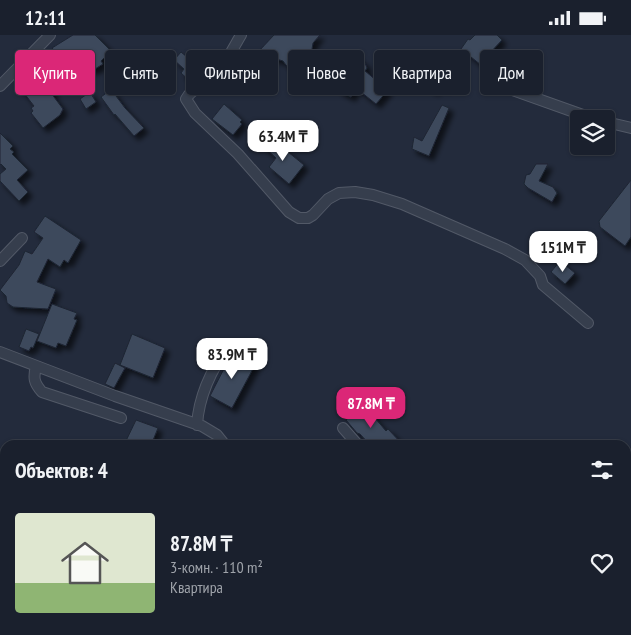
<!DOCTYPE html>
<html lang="ru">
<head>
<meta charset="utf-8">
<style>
	body { margin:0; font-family:"PT Sans Narrow",sans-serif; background:#232835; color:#f1f3f6; height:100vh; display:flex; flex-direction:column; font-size:19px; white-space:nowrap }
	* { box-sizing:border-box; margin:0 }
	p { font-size:16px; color:#9fa3aa }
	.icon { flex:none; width:28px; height:28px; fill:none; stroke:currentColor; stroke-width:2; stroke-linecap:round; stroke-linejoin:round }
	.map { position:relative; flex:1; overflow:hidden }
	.panel { position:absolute; left:0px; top:405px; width:631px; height:195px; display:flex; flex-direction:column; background:#1a202d; border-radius:15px 15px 0 0; box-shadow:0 1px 4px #0004,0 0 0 1px #383e49 }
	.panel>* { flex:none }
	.guide { position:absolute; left:15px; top:15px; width:601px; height:45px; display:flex; gap:10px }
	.fabs { position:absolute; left:570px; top:75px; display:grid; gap:10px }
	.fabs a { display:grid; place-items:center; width:45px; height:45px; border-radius:5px; background:#1a202d; box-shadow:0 1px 4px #0004,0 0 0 1px #383e49; font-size:25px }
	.price { position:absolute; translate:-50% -42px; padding:0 11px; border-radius:10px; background:#fff; color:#222; font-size:16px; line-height:32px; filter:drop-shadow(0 1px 2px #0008) }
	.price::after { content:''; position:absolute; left:50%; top:30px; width:15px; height:11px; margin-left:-8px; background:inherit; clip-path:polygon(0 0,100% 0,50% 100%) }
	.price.selected { background:#db2777; color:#fff }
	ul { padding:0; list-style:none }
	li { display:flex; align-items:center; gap:15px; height:125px; padding:0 15px }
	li+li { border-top:1px solid #383e49 }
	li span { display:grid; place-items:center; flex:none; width:140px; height:100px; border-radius:5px; color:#555 }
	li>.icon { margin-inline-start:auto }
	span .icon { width:60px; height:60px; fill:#fffc; stroke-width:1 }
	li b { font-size:21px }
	h2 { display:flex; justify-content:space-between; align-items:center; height:60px; padding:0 15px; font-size:21px }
	.chip { padding:0 18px; border-radius:5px; background:#1a202d; box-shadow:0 1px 4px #0004,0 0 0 1px #383e49; font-size:18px; line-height:45px }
	.chip.selected { background:#db2777; color:#fff }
	.status { display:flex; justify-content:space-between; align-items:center; height:35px; padding:0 25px; background:#1a202d; direction:ltr }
	.status svg { height:14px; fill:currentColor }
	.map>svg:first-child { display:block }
	.building { fill:#3e495c; stroke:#1e2533; filter:url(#shadow) }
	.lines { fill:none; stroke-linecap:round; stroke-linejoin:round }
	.minor-casing { stroke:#525967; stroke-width:12 }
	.minor { stroke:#363e4d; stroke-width:10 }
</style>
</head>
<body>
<div class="status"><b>12:11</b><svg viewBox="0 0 49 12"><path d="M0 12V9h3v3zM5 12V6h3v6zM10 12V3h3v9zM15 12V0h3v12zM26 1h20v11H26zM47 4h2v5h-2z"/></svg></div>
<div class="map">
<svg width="631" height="600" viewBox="0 0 631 600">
	<defs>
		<filter id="shadow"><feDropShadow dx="4.5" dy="4.5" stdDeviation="2.5" flood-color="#0009"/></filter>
	</defs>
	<rect width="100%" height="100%" fill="#232b3c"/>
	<path class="building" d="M73,0H95L111,16L101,26L103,29L95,34L86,35L79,29L72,32L52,13Z
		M274,0H320L313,8L312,14L297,29L292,38L283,26L270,22L268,24L259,16Z
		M475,0H497L502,5L488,20L494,24L486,34L461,14L468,4L470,5Z
		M435,15L451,27L458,17V35L447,52L438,51L434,56L421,46L426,39L419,34Z
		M181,17L187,22L189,21L199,30L198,40L192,48L181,38L184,34L174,25Z
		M349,17L365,28L367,33L365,36L388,55L376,69L356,53L351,62L338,55L350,32L342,27Z
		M38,33L54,55L51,58L63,74L60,80L43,93L31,78L33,76L31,73L34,71L17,49Z
		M109,56L111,58L113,57L125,73L144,93L134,101L115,79L114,80L101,62Z
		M90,57L96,67L86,74L80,64Z
		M224,69L242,85L240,87L242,89L233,100L212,84Z
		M442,70L449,73L429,121L412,114L414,102L422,106Z
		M0,98L13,111L10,114L14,117L12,119L28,135L17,145L28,157L19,166L0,146V139L6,134L1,129L0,130Z
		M271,103L304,130L289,149L269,132L276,123L264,112Z
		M536,129H548L539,146L553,152L557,158L552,167L528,153L524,149L526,140L530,139Z
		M631,145V202L625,211L600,192L599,186Z
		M45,181L81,205L68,228L64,225L60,232L48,224L37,247L56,254L48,274L13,272L7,268L6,261L0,255L19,230L25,216L32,219L43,203L34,197Z
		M560,226L575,238L565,249L551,237Z
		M52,269L77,278L74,284L77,285L66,311L58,308L56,313L37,306Z
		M26,294L39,299L33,313L31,312L29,316L19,312Z
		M132,299L165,313L153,343L120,330Z
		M232,318L255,330L232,373L210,361Z
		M115,328L125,333L114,353L105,349Z
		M364,370L386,396L388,394L403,410H370L360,399L357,398L346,385Z
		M136,385L158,393L151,410H124Z"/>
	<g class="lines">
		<g class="minor-casing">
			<path id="minor" d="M241,0C232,15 223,34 210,45C201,53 192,53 186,64L195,78L238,119L289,177L299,183H308L313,180L328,164L339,158L355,157L373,160L402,169L505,214L525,225L540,241L543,250L588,288
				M493,48L594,84
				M0,51L50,0
				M606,87L631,93
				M0,226L22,203
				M0,317L115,361L202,391L217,400L225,410
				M36,331C33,343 34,348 42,357L121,383
				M197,390C199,359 212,333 230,309
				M343,393L358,410
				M351,595L356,600
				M396,595L402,600
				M467,595L472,600
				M533,595L538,600"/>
		</g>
		<use href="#minor" class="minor"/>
	</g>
</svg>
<div class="fabs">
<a><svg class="icon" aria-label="layers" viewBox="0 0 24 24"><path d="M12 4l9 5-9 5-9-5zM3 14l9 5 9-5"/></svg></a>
</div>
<b class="price" style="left:283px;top:127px">63.4M ₸</b>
<b class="price" style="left:563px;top:238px">151M ₸</b>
<b class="price" style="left:232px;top:345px">83.9M ₸</b>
<b class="price selected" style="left:371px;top:394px">87.8M ₸</b>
<div class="guide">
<a class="chip selected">Купить</a>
<a class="chip">Снять</a>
<a class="chip">Фильтры</a>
<a class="chip">Новое</a>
<a class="chip">Квартира</a>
<a class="chip">Дом</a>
</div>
<section class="panel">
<h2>Объектов: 4<svg class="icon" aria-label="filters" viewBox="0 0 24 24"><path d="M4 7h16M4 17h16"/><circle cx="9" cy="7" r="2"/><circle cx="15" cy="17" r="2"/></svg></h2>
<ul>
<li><span style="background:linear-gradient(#dfe7d0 70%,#8fb573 0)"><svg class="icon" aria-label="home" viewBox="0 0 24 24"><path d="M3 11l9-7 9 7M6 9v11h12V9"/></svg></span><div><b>87.8M ₸</b><p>3-комн. · 110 m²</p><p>Квартира</p></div><svg class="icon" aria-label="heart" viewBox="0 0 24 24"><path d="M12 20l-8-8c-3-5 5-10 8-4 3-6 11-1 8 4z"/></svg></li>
</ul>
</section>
</div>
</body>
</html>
